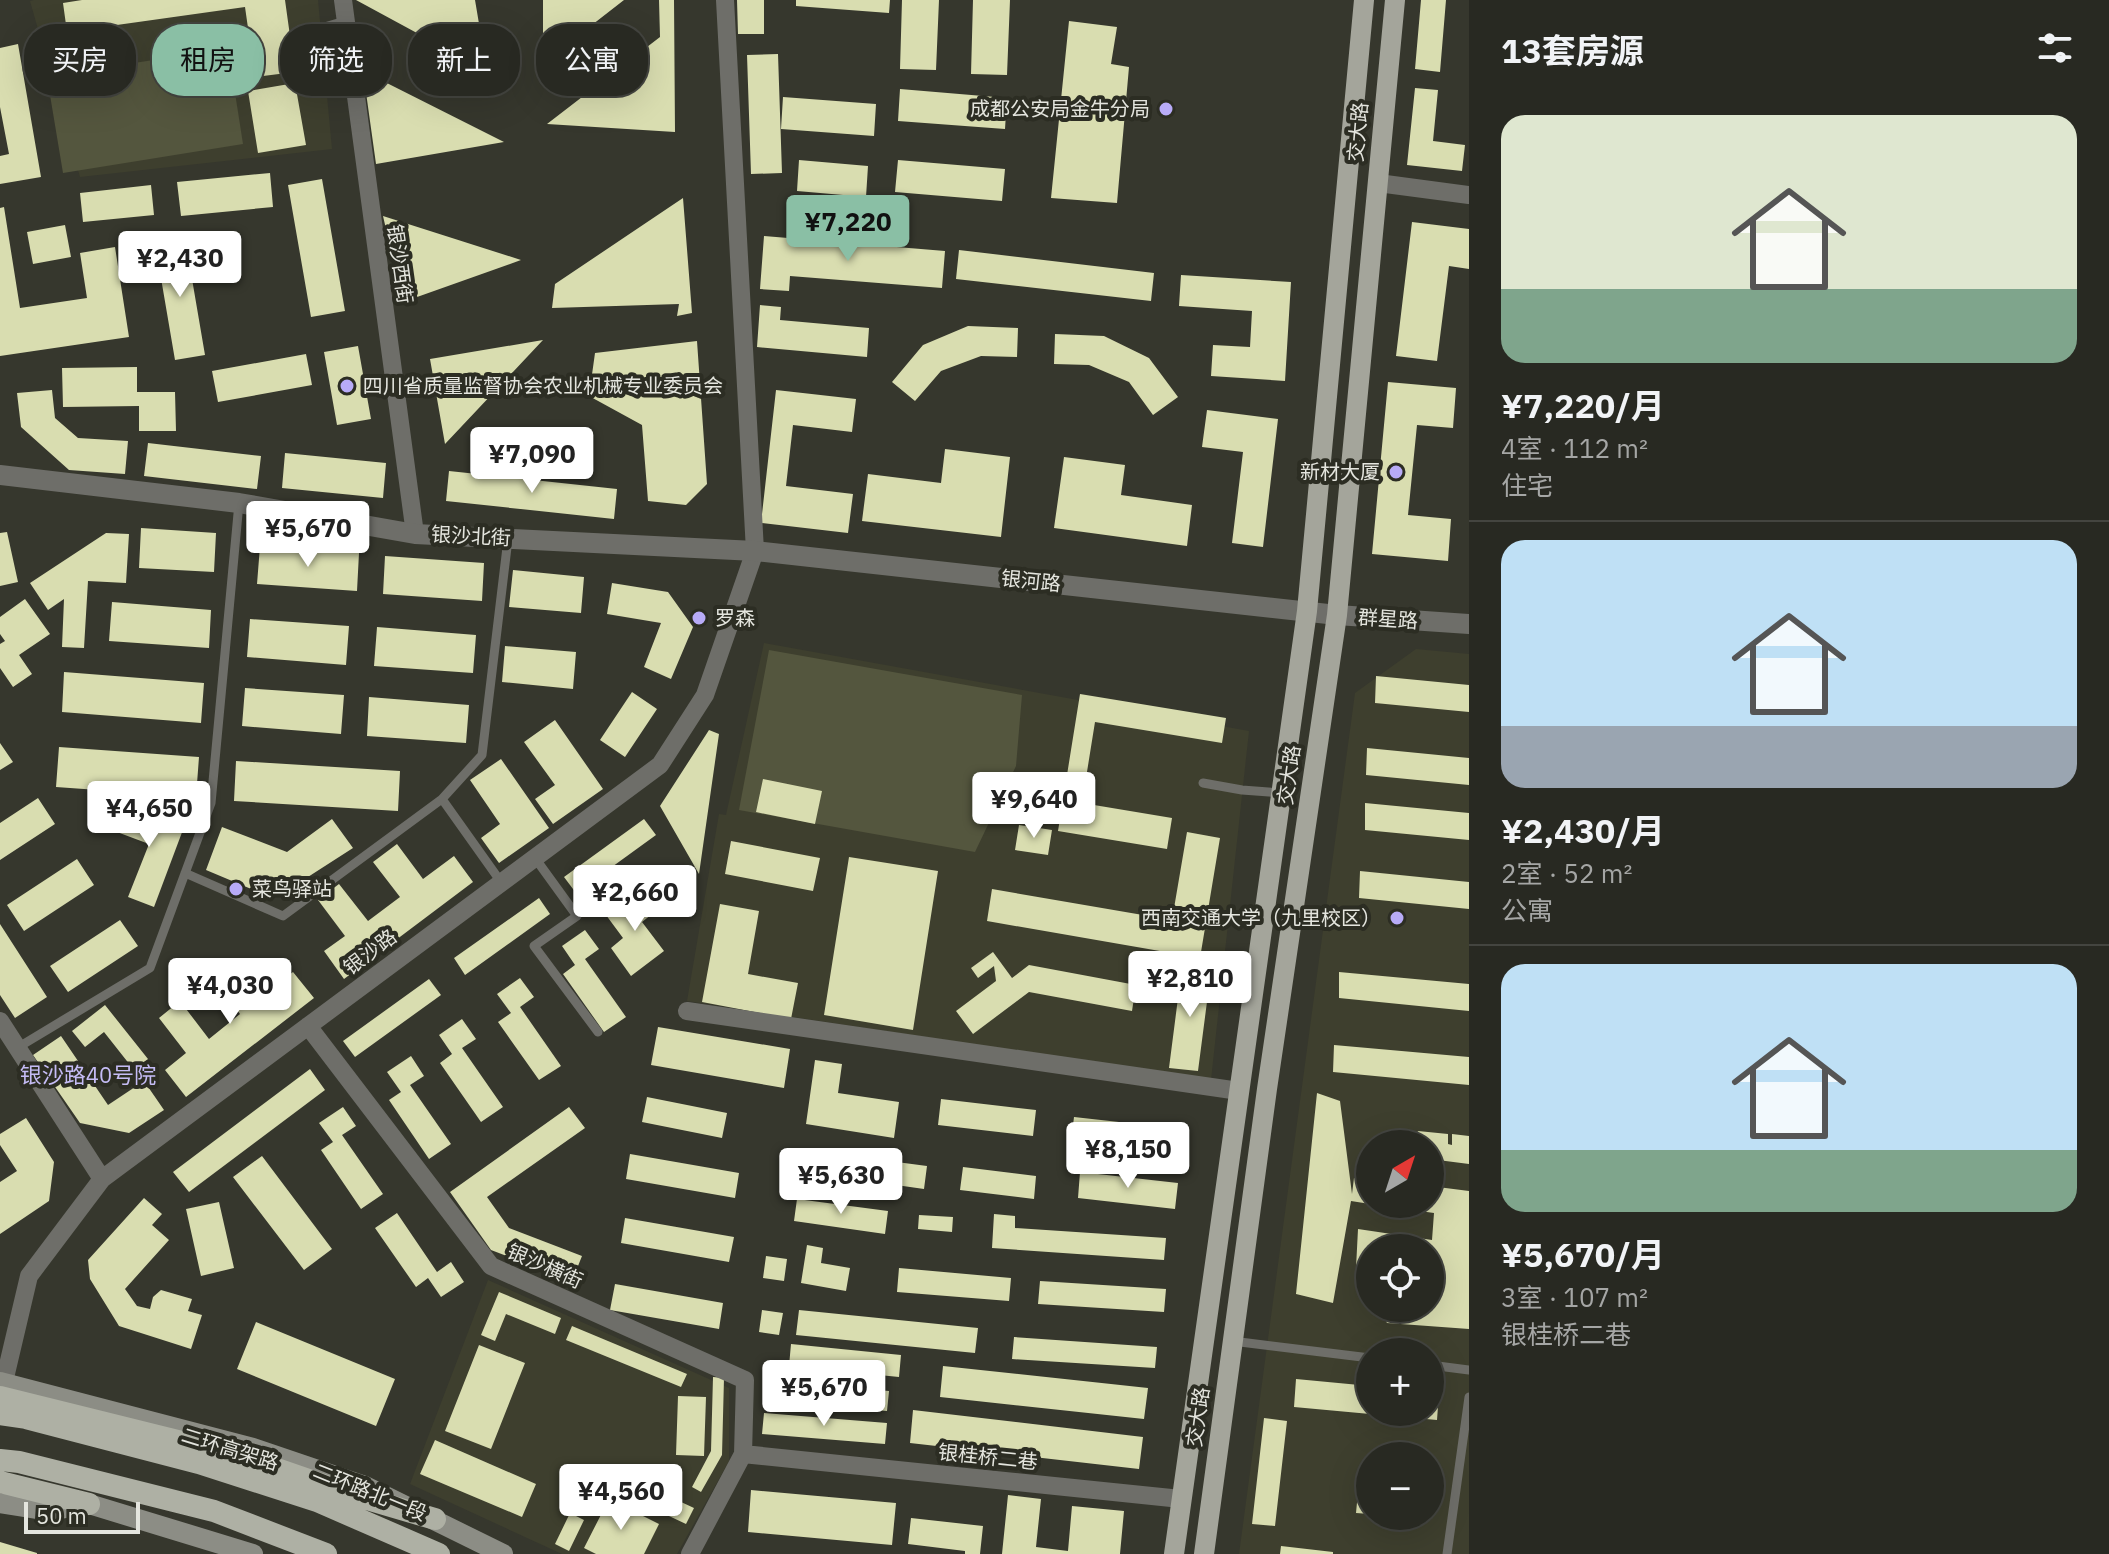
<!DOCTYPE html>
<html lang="zh">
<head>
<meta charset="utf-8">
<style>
	body { margin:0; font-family:"IBM Plex Sans","Noto Sans SC",sans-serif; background:#34352f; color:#f1f3f6; height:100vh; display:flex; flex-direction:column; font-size:30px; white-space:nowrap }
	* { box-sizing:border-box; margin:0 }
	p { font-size:26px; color:#a5a6a5 }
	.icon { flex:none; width:44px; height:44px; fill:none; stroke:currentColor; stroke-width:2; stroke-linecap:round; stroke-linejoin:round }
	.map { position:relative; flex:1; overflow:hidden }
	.sheet { display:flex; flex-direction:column; background:#282922; width:640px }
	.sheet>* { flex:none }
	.top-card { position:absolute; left:24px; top:24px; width:760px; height:72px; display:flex; gap:16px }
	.needle { width:52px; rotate:39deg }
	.buttons { position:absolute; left:1356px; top:1130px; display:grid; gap:16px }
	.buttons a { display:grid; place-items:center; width:88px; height:88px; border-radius:50%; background:#282922; box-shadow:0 8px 32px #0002,0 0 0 2px #444540; font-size:40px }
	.scale { position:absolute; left:24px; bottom:20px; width:116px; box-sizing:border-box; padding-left:8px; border:4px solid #e4e5de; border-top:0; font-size:22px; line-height:28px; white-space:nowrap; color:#e4e5de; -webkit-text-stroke:6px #2c2d23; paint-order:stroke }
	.price { position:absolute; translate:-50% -68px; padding:0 18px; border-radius:8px; background:#fff; color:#222; font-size:26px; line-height:52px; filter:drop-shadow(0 2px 4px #0008) }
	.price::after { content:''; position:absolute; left:50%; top:48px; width:24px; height:18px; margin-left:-12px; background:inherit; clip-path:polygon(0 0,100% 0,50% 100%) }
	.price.current { background:#8abfa5; color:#111 }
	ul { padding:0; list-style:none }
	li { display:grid; align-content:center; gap:16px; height:424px; padding:0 32px }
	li+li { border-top:2px solid #444540 }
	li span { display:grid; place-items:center; height:248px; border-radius:24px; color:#555 }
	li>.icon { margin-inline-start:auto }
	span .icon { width:144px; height:144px; fill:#fffc; stroke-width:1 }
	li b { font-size:34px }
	h2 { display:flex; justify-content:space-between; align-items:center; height:96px; padding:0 32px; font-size:34px }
	.tag { padding:0 28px; border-radius:32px; background:#282922; box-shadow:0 8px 32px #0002,0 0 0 2px #444540; font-size:28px; line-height:72px }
	.tag.current { background:#8abfa5; color:#111 }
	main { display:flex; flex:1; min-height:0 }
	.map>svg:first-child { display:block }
	.built { fill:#3e3f2e; fill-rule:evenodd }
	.green { fill:#54563e }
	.building { fill:#d9ddb0 }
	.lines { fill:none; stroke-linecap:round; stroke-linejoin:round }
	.service { stroke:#6e6e69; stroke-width:9 }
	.minor { stroke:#6e6e69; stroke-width:18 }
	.tertiary { stroke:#6e6e69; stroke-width:20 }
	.secondary { stroke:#8c8d85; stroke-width:20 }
	.primary { stroke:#a4a59b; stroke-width:20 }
	.trunk { stroke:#aeb0a4; stroke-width:22 }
	.poi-dot { fill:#b8abf7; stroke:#2c2d23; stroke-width:3 }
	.labels { text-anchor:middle; stroke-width:8; stroke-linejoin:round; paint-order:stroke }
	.poi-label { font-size:20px; fill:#e4e5de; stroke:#2c2d23; text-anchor:end }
	.street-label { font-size:20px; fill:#e4e5de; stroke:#2c2d23 }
	.neighbourhood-label { font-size:22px; fill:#c5bcf5; stroke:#2c2d23 }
</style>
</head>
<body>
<main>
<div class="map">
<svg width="1469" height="1554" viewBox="0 0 1469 1554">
	<rect width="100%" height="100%" fill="#36372d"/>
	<path class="built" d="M34,0H318L332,149L80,177L30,1Z
		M764,643L1249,731L1211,1080L687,1001L719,814L726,815Z
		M1416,649L1469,654V1554H1239L1355,693ZM1370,1144H1430V1204H1370ZM1370,1248H1430V1308H1370ZM1370,1352H1430V1412H1370ZM1370,1456H1430V1516H1370Z
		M488,1280L729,1388V1461L677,1554H562L410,1484Z"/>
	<path class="green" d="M228,48L243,144L63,173L47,77Z
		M769,650L1022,695L1016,766L975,852L739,810Z"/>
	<path class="building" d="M82,0H285L295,72L255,77L245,7L67,32L63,3Z
		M356,0H475L487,71Z
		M543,0H624L543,63Z
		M659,0H674L675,132L547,124L660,37Z
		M737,0H764V34H738Z
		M796,0H890L889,13L796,6Z
		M902,0H939L936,70L900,69Z
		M973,0H1010L1007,75L971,74Z
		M1421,0H1446L1440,72L1415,69Z
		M1069,21L1117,27L1111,64L1129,67L1117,203L1051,198Z
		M18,44L41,177L0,184V156L9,154L0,107V48Z
		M778,54L782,173L751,174L747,55Z
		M363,71L504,142L376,164Z
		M295,83L306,145L258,153L248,91Z
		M1415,88L1438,90L1433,141L1465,145L1462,171L1407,165Z
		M900,89L1007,98L1005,129L898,121Z
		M783,97L876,104L874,136L781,129Z
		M799,160L868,166L866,197L797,191Z
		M898,160L1005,169L1002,201L895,192Z
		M270,173L273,207L181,216L177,182Z
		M322,179L345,311L311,317L288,185Z
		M151,185L154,215L83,222L80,193Z
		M683,198L692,313L677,316L679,304L552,308L555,284Z
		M4,207L20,308L87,298L80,253L115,247L129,337L0,356V208Z
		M383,216L521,260L403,302Z
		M1412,222L1469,229V269L1449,266L1437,361L1396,356Z
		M65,225L71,257L33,264L27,232Z
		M764,236L945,251L942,288L790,276L789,291L760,289Z
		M185,238L205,355L175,360L155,243Z
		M959,250L1154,273L1151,301L956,279Z
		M1181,275L1291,282L1285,381L1211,376L1213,345L1250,347L1252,311L1179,306Z
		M760,305L781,307L780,320L869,328L867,357L757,347Z
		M968,326L1018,328L1017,357L981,356L941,371L915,401L892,382L923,345Z
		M1055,334L1104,336L1149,358L1178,397L1153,415L1129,382L1089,365L1054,364Z
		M543,340L445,444L430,359Z
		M697,341L707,484L686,505L648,501L642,425L589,396L595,353Z
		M358,346L371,419L337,425L324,352Z
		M306,354L312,385L218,402L212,371Z
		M137,367V392H175L176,431H139V406L63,407L62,368Z
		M1388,382L1456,388L1453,428L1417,425L1408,515L1451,519L1448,561L1372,554Z
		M52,390L55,418L78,438L128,441L125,474L69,470L21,427L17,393Z
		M776,390L856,399L852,432L793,425L786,486L853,494L848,533L761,523Z
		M1207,410L1278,419L1263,547L1232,543L1243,452L1202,447Z
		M148,443L261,456L257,489L144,476Z
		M945,449L1010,457L1001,537L862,521L868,474L941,483Z
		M285,453L386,463L383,498L282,488Z
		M1064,457L1125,465L1121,495L1192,505L1187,546L1054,528Z
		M449,471L617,489L614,519L446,501Z
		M141,528L216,533L214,572L139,568Z
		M7,532L18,582L0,586V533Z
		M106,533L129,534L126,583L88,581L84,648L62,647L64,599L48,610L30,583Z
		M260,546L359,553L357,591L257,584Z
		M385,556L484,563L482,601L383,594Z
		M513,570L584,577L581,613L509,607Z
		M612,583L668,592L693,627L671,679L644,667L661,623L607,614Z
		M25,599L50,634L19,655L32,674L13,687L0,668V644L5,641L0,634V617Z
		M112,602L211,610L209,648L109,641Z
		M250,619L349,626L346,665L247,657Z
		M377,627L476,635L473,673L374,666Z
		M505,646L576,652L573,689L502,682Z
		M64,672L204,683L201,723L62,712Z
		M1376,676L1469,685V712L1375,703Z
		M245,688L344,695L341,734L242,726Z
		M632,692L657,709L625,757L600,740Z
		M1080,694L1226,718L1222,743L1095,722L1082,803L1172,818L1167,849L1058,831Z
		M369,697L469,705L466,743L367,736Z
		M555,720L603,789L553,824L535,799L555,785L524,742Z
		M709,730L719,734L699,874L660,806Z
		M0,743L13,762L0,770Z
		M59,747L199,757L196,797L56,787Z
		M1367,748L1469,758V785L1366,775Z
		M501,759L549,828L499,863L481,838L500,824L470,780Z
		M236,761L400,771L398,811L234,801Z
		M763,779L822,791L815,824L756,812Z
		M38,798L55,824L0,860V823Z
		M119,802L184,827L154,907L128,897L149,844L109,829Z
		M1365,803L1469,813V840L1365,830Z
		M332,819L353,848L297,884L270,897L206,870L222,827L287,852Z
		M644,819L656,835L576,893L564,877Z
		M1019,825L1052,830L1048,855L1015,850Z
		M1187,832L1220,838L1200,958L987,921L992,889L1172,920Z
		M731,841L820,858L813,891L725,874Z
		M397,844L423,879L454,856L473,882L344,979L324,951L345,936L318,900L339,884L368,921L400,897L373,862Z
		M849,857L938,871L913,1030L824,1015Z
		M77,859L94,885L24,931L7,905Z
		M1360,871L1469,882V909L1359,898Z
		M642,889L657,910L642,922L664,951L631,976L611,948L623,938L606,915Z
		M539,898L550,914L465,975L454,958Z
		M720,904L759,911L748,974L798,983L791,1019L702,1002Z
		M120,920L138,946L68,992L50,966Z
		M0,924L47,997L15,1018L0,995Z
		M585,930L599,949L585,959L626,1017L604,1032L563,974L575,965L562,946Z
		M993,952L1012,978L1029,965L1136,985L1132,1011L1029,992L973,1034L956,1011L996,981L994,966L978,978L971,968Z
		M236,960L263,995L293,972L314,998L186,1097L165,1070L186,1053L159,1018L180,1001L209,1039L240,1014L213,979Z
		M1182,967L1211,971L1198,1071L1169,1068Z
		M1339,972L1469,984V1011L1339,998Z
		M520,978L534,997L520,1007L561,1066L539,1080L498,1022L511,1013L497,994Z
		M429,979L441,995L355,1057L343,1041Z
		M105,1005L148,1059L134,1070L104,1032L85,1047L72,1031Z
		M462,1019L476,1039L462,1048L503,1107L481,1122L440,1063L452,1054L439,1035Z
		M658,1027L790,1049L784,1088L651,1065Z
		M61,1036L108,1105L144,1081L164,1110L129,1133L80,1123L33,1055Z
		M1334,1045L1469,1057V1085L1333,1072Z
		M411,1056L424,1076L410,1085L451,1144L429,1159L389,1100L401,1092L387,1072Z
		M815,1060L842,1064L838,1093L899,1102L894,1138L806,1124Z
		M310,1069L325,1090L189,1192L173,1172Z
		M1317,1093L1340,1101L1352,1194L1354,1178L1370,1180V1204L1351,1201L1333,1303L1296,1294Z
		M647,1097L727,1113L722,1138L642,1122Z
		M941,1099L1036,1110L1033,1136L938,1125Z
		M343,1107L356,1126L342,1135L383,1194L361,1209L321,1150L333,1142L319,1123Z
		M569,1107L585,1128L487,1197L509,1228L582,1256L572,1281L491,1250L450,1192Z
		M1074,1117L1182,1129L1179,1154L1071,1142Z
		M26,1118L54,1162L49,1201L0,1234V1182L17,1171L0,1145V1134Z
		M1418,1131L1448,1134V1144L1452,1145V1134L1469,1136V1164L1430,1159V1144H1411Z
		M630,1154L739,1173L735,1198L626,1179Z
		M836,1154L927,1166L924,1189L833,1176Z
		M262,1156L332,1249L304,1270L233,1177Z
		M963,1167L1036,1176L1034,1199L960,1190Z
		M1080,1172L1178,1183L1175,1209L1078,1198Z
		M1430,1186L1469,1191V1329L1387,1323L1379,1308H1430V1248H1370V1271L1356,1268L1358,1229L1432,1240L1434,1213L1384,1206V1204H1430Z
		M144,1198L162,1214L152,1225L169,1240L125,1289L137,1306L150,1309L153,1297L161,1290L192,1299L188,1311L202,1315L191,1349L119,1326L90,1279L88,1260Z
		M797,1199L888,1211L885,1234L794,1221Z
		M219,1202L234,1268L201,1276L186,1209Z
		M397,1213L437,1272L451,1262L464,1282L441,1297L428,1278L416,1287L375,1228Z
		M994,1214L1015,1216V1228L1166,1238L1164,1260L992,1248Z
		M919,1215L953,1217L952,1232L918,1229Z
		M625,1218L734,1237L729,1262L621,1243Z
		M807,1245L823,1248L821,1263L850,1268L846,1291L801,1283Z
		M766,1256L787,1259L784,1281L763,1278Z
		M899,1268L1011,1278L1009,1301L897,1292Z
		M1040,1281L1166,1289L1164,1312L1038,1304Z
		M615,1284L723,1303L719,1329L610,1310Z
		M499,1292L561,1318L555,1334L506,1314L495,1341L481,1335Z
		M762,1310L783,1313L779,1335L759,1332Z
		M799,1310L978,1328L975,1353L796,1335Z
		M256,1322L395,1379L376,1426L237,1369Z
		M572,1326L687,1374L681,1387L566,1340Z
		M1014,1337L1157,1347L1155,1368L1012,1359Z
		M791,1344L901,1355L899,1377L789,1366Z
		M479,1345L525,1363L491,1449L445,1431Z
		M943,1366L1148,1388L1144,1419L940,1397Z
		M713,1377L724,1378L722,1455L701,1492L692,1487L711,1451Z
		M1296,1379L1370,1386V1414L1294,1407Z
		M766,1381L889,1391L887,1411L765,1401Z
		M1430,1392L1439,1393L1437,1420L1371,1414V1412H1430Z
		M678,1396L706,1397L704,1456L676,1455Z
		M913,1410L1143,1437L1139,1469L910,1443Z
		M764,1413L887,1423L885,1444L762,1434Z
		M1264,1418L1287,1421L1275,1526L1252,1524Z
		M435,1440L536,1484L522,1517L420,1474Z
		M610,1469L694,1508L686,1524L603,1485Z
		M751,1490L896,1503L892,1545L748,1532Z
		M1358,1492L1370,1494V1514L1356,1513Z
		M1008,1495L1041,1499L1036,1547L1068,1551L1072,1506L1124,1511L1120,1554H1002Z
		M609,1499L659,1524L644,1554H596L584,1548Z
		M570,1513L584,1520L569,1551L555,1544Z
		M911,1518L983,1526L980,1554H965V1551L908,1544Z
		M0,1542L37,1553V1554H0Z
		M1281,1546L1333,1552V1554H1280Z"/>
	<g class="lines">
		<path class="service" d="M299,30L321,28L345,21
			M1203,783L1242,790L1281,793
			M442,799L482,755L508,539
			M535,858L577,916L534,946L598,1032
			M185,873L283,916L442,799L501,882
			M17,1048L150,968L211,803L239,503
			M1232,1341L1370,1358
			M1430,1365L1469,1370
			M1447,1554L1469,1397"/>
		<path class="minor" d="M343,0L415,534
			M1378,183L1469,195
			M687,1011L1239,1091
			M0,1021L102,1179
			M308,1026L491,1266L745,1380L743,1454L690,1554
			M4,1382L29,1276L102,1179L660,765L705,695L755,551L725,0
			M743,1454L1181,1499"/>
		<path class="tertiary" d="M0,475L239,503L415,534L755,551L1337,615L1469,624"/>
		<path class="secondary" d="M0,1382L253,1448L365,1486L503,1554
			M0,1503L49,1511L89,1504L253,1554"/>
		<path class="primary" d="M1174,1554L1307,611L1364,0
			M1204,1554L1267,1089L1337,615L1395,0"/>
		<path class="trunk" d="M0,1397L242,1457L343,1492L435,1519
			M0,1414L26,1418L199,1463L317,1501L439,1554
			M0,1460L19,1462L214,1511L326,1554
			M0,1482L89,1504"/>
	</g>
	<g class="poi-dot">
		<circle cx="1166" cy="109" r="8"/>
		<circle cx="347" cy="386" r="8"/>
		<circle cx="1396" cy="472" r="8"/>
		<circle cx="699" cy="618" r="8"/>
		<circle cx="236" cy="889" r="8"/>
		<circle cx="1397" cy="918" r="8"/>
	</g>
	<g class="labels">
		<g class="poi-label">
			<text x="1150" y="116">成都公安局金牛分局</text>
			<text x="363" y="393" text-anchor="start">四川省质量监督协会农业机械专业委员会</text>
			<text x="1380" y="479">新材大厦</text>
			<text x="715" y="625" text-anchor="start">罗森</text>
			<text x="252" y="896" text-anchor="start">菜鸟驿站</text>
			<text x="1381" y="925">西南交通大学（九里校区）</text>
		</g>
		<g class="street-label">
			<text transform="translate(1358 132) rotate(-85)" y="7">交大路</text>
			<text transform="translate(400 264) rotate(82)" y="7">银沙西街</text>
			<text transform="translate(471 536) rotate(3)" y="7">银沙北街</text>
			<text transform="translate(1031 581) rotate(6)" y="7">银河路</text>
			<text transform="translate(1388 619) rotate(4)" y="7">群星路</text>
			<text transform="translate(1289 775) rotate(-82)" y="7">交大路</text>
			<text transform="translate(370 952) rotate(-37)" y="7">银沙路</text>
			<text transform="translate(545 1266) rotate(24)" y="7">银沙横街</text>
			<text transform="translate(1198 1417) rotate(-82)" y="7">交大路</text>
			<text transform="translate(230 1449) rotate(17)" y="7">二环高架路</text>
			<text transform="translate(988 1457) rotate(6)" y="7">银桂桥二巷</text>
			<text transform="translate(370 1492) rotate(22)" y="7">二环路北一段</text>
		</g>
		<g class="neighbourhood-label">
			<text x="88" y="1083">银沙路40号院</text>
		</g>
	</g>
</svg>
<div class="buttons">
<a><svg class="needle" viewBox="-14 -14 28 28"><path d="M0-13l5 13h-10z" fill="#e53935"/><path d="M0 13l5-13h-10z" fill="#a5a6a5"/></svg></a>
<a><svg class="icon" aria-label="locate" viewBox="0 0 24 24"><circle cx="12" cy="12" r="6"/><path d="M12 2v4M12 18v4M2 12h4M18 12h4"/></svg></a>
<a>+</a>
<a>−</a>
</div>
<div class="scale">50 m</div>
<b class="price current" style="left:848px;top:263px">¥7,220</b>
<b class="price" style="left:180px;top:299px">¥2,430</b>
<b class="price" style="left:532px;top:495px">¥7,090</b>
<b class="price" style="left:308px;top:569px">¥5,670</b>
<b class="price" style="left:1034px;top:840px">¥9,640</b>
<b class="price" style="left:149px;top:849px">¥4,650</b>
<b class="price" style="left:635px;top:933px">¥2,660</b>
<b class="price" style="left:1190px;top:1019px">¥2,810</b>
<b class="price" style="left:230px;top:1026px">¥4,030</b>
<b class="price" style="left:1128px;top:1190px">¥8,150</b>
<b class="price" style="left:841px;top:1216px">¥5,630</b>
<b class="price" style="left:824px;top:1428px">¥5,670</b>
<b class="price" style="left:621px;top:1532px">¥4,560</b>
<div class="top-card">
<a class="tag">买房</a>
<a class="tag current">租房</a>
<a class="tag">筛选</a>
<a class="tag">新上</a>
<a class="tag">公寓</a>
</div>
</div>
<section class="sheet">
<h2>13套房源<svg class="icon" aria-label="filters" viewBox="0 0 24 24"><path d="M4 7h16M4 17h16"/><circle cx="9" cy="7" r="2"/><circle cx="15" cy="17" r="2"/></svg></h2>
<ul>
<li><span style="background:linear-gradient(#dfe7d0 70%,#7fa58c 0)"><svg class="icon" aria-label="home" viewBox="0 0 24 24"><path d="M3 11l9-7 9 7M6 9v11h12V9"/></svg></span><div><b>¥7,220/月</b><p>4室 · 112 m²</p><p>住宅</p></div></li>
<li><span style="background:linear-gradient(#bfe0f5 75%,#9aa5b1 0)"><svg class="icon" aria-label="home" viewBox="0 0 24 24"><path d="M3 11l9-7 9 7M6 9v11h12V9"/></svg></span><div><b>¥2,430/月</b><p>2室 · 52 m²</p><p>公寓</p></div></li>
<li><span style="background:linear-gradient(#bfe0f5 75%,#7fa58c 0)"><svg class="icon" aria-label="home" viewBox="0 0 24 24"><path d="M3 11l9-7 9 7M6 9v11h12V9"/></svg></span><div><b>¥5,670/月</b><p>3室 · 107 m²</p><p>银桂桥二巷</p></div></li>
</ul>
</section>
</main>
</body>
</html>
